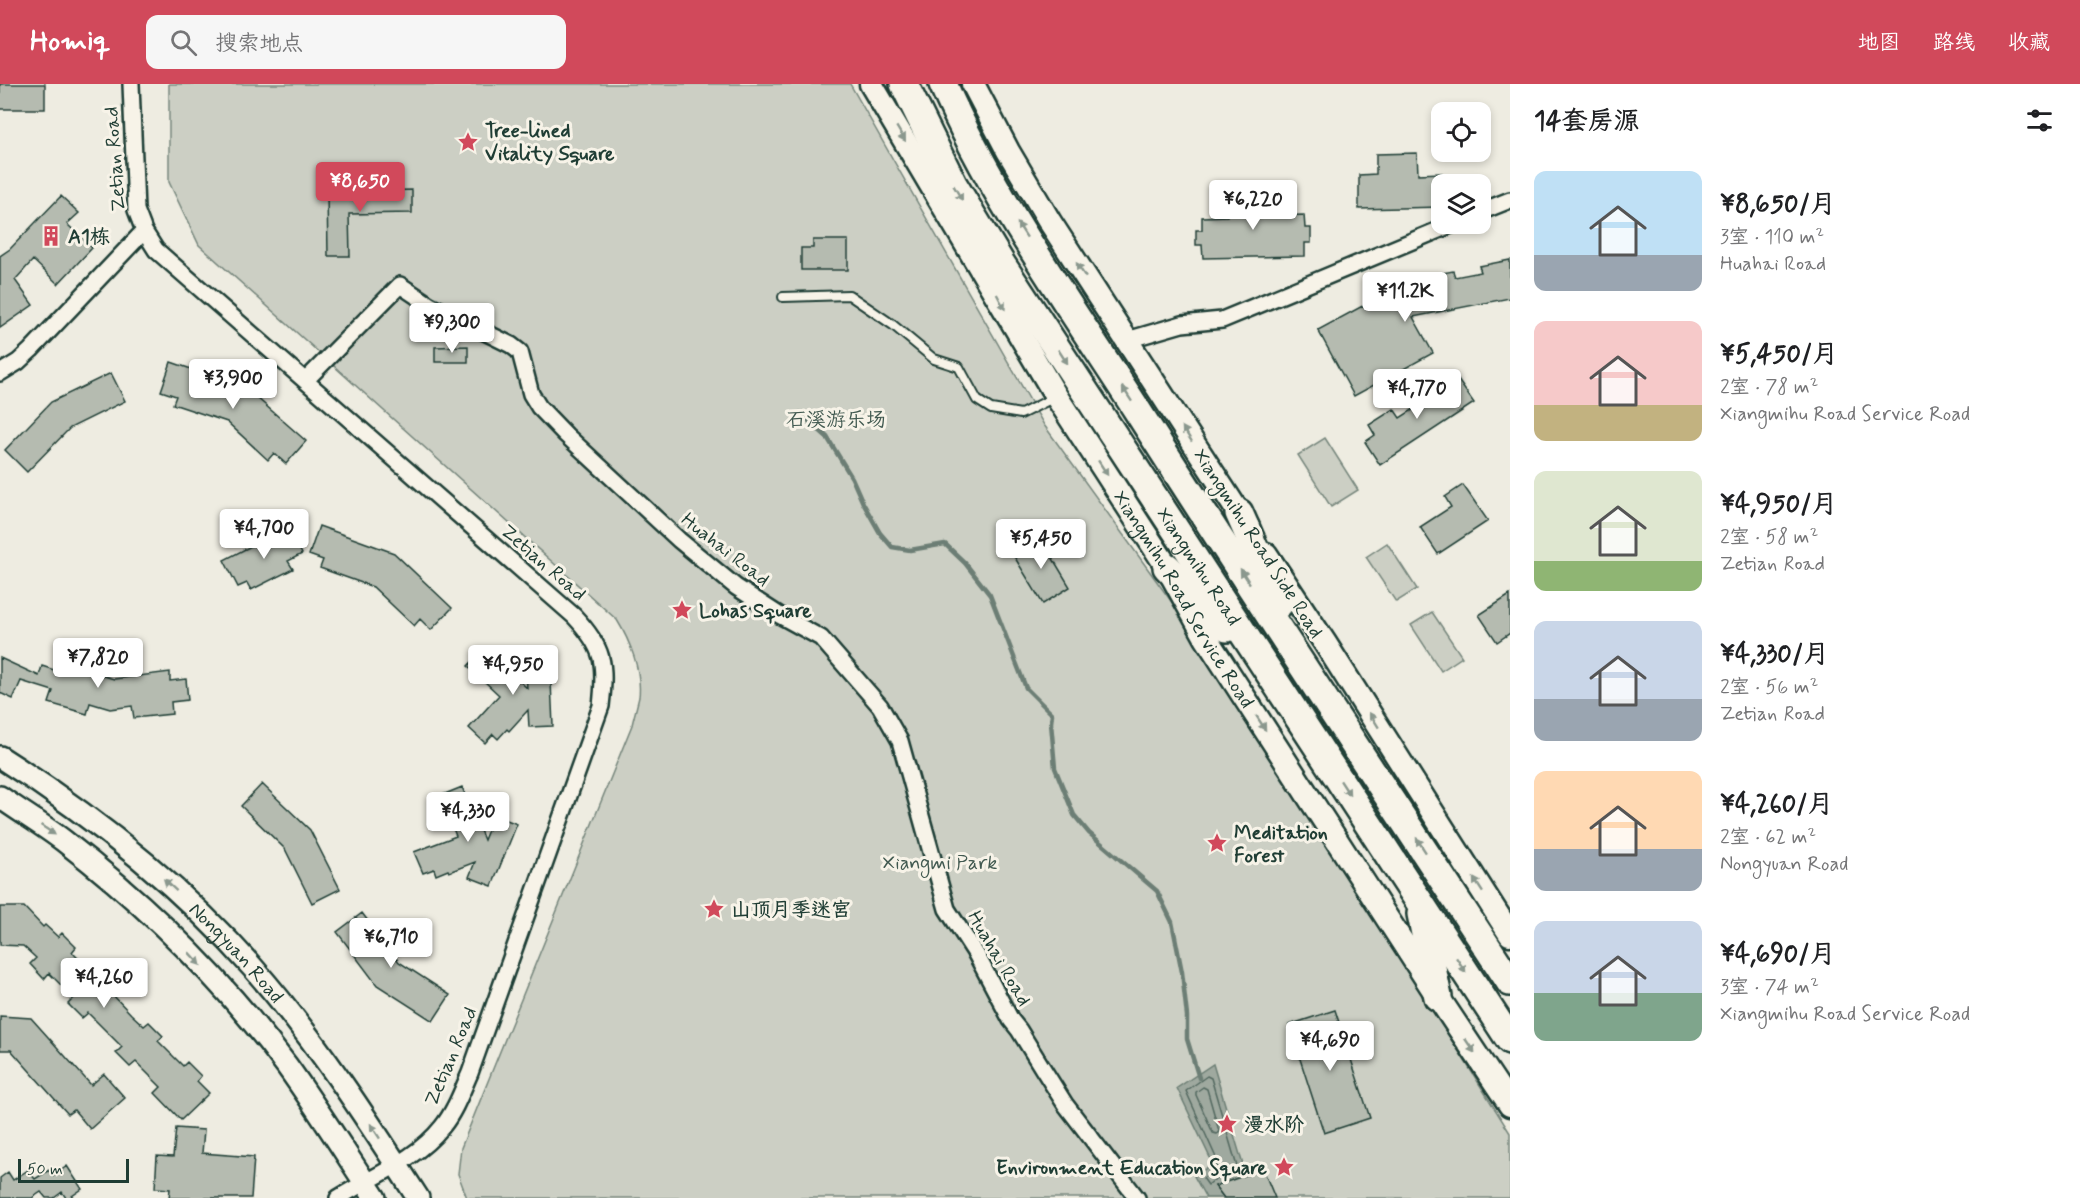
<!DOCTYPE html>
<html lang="zh">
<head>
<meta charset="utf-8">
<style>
	body { margin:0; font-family:Mynerve,"LXGW WenKai TC",sans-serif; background:#f6f6f6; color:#202124; height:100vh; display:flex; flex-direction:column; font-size:22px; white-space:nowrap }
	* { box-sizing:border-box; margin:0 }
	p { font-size:20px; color:#757577 }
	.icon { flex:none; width:33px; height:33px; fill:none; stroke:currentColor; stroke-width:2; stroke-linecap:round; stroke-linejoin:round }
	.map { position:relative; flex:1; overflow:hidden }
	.details { display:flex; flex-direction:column; background:#fff; width:570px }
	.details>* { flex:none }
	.fabs { position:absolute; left:1431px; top:18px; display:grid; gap:12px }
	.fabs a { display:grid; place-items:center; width:60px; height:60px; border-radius:12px; background:#fff; box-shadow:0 3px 9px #0003; font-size:30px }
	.scale { position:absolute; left:18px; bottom:15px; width:111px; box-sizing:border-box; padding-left:6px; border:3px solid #1f3d34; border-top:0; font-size:16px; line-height:21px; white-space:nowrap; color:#1f3d34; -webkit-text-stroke:4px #f7f3e8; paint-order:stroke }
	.price { position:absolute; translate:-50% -51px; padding:0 14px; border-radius:6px; background:#fff; color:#222; font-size:20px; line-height:39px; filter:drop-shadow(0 2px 3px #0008) }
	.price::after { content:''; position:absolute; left:50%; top:36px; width:18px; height:14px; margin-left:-9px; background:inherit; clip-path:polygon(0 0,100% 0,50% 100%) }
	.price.current { background:#d1495b; color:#fff }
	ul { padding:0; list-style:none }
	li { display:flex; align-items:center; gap:18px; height:150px; padding:0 24px }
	li span { display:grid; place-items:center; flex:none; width:168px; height:120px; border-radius:12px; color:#555 }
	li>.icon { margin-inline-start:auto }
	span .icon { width:72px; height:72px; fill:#fffc; stroke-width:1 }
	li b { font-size:26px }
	h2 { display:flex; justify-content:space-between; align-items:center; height:72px; padding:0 24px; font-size:26px }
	header { display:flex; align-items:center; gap:36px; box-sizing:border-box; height:84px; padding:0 30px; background:#d1495b; color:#fff }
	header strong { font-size:28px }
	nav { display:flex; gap:33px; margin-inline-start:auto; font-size:21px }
	.search { width:420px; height:54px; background:#f6f6f6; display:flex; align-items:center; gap:15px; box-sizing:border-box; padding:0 21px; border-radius:12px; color:#757577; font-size:22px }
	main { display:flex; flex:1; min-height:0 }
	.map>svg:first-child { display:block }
	.green { fill:#cccfc4; stroke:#76867c; stroke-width:1.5 }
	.water { fill:#9fa99f; stroke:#6c7e74; stroke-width:1.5 }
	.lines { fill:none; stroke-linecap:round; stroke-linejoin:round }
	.shore { stroke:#52685f; stroke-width:1.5 }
	.stream { stroke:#6c7e74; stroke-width:4.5 }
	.building { fill:#b5bbb0; stroke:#1f3d34; stroke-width:1.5 }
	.lane-casing { stroke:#1f3d34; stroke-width:12 }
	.street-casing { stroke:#1f3d34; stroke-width:20 }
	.secondary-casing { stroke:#1f3d34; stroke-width:26 }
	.primary-casing { stroke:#1f3d34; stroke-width:27 }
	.highway-casing { stroke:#1f3d34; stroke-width:32 }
	.lane { stroke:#f7f3e8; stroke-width:8 }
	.street { stroke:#f7f3e8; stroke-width:15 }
	.secondary { stroke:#f7f3e8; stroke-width:21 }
	.primary { stroke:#f7f3e8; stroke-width:22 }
	.highway { stroke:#f7f3e8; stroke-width:27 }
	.oneway { fill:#8b988e }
	.labels { text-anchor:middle; stroke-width:6; stroke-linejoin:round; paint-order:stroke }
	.poi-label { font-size:20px; font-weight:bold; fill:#1f3d34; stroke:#f7f3e8; text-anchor:start }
	.street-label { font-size:20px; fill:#1f3d34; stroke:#f7f3e8 }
	.park-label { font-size:20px; fill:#425a51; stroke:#f7f3e8 }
</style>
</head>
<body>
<header>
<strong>Homiq</strong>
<div class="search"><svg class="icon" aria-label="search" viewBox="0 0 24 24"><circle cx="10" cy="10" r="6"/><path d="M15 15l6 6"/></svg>搜索地点</div>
<nav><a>地图</a><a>路线</a><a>收藏</a></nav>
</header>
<main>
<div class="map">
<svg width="1510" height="1114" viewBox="0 0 1510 1114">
	<rect width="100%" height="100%" fill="#eeece1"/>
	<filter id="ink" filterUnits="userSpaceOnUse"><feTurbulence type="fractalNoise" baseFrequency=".0167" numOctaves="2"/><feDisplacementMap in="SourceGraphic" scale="12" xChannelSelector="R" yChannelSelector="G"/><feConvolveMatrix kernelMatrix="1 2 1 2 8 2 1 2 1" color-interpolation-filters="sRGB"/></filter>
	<g filter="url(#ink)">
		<path class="green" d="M169,0H850L1044,341L1171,517L1264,657L1510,1049V1114H467L458,1090L461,1064L632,641C634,632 637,622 639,613C642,587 630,557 617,536L199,161L169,98Z
			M1325,354L1358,406L1331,423L1298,371Z
			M1387,459L1417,505L1396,518L1366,473Z
			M1432,528L1462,573L1441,587L1411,541Z"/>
		<path class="water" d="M1213,980L1246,1091L1215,1102L1224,1114H1206L1194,1092L1213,1080L1177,1004Z"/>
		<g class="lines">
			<path class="shore" d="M1207,992L1211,994L1238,1086L1236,1088L1214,1096L1208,1101L1203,1094L1216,1085L1218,1078L1186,1007Z
				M1203,1003L1207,1005L1219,1047L1217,1050L1213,1049L1196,1011V1008Z"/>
			<path class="stream" d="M800,329L827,353L852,394L863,419L880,449L892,463L910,466L945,460L965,479L990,511L1026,604L1052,630L1051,639L1055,684L1074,731L1089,749L1157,807L1172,838L1182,888L1187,932V955L1199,994"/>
		</g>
		<path class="building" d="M0,0H45V25H0Z
			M1417,69L1418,90L1442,89V123L1359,125V91L1376,90V70Z
			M412,106V129L349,130L350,172H328L327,108Z
			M1271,109V132L1304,131L1305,144H1311V159H1305V172L1203,174L1202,161H1196V146H1202V133L1227,132L1226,110Z
			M61,112L79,129L67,140L92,164L58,200L33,176L15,196L33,221L0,244V172L10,165Z
			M813,156H848V186H801V164H813Z
			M1510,176V214L1413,233L1433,269L1354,312L1318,246L1394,205L1422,199L1421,193L1453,187L1455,193L1481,188L1479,182Z
			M468,262V278H435V263Z
			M171,278L246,304L306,357L286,380L274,369L268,376L227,338L173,320L176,312L161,307Z
			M111,289L125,317L70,344L27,388L5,366L51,318Z
			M1441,294L1447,304L1458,296L1474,319L1380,381L1365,358L1375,351L1369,341L1394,325L1400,334L1422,320L1416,310Z
			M1463,401L1488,437L1438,470L1420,443L1451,423L1445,413Z
			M319,442L394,469L452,524L431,546L420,535L414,542L373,503L320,484L323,476L309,471Z
			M288,443L302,470L288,477L293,485L251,506L247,499L238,503L224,476Z
			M1040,453L1070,503L1043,520L1012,469Z
			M1510,511V549L1497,558L1479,531Z
			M485,564L527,604L525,576L550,575L553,642L529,643L528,626L509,647L507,645L498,655L493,650L485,659L469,644L499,611L468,582Z
			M0,574L39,592L42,582L57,587L60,579L114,595L170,588V597L186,595L188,616L171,618L172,630L134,634L132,622L110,625L90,619L87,630L49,619L53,607L21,597L13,615L0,609Z
			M262,700L310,746L340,805L312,819L285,765L241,722Z
			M462,703L484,756L494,731L517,740L492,802L469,793L475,778L449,788L448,786L436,791L434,785L423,789L414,768L456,752L440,712Z
			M0,823H24L43,843L45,841L58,853L62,849L76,863L72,868L96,893L101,889L115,903L110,908L131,930L144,942L149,938L163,952L158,957L183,982L187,978L201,992L197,997L209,1009L181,1036L155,1009L161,1003L136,978L130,983L116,969L122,963L88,929L82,934L68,920L74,914L49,889L44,895L30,880L36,874L23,862L0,861Z
			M362,829L399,878L450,911L433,937L377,901L337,848Z
			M1335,926L1370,1034L1324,1049L1289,941Z
			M0,932L31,934L91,1001L104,990L125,1014L90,1045L74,1026L68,1030L11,966H0Z
			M176,1044L204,1046L202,1069L254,1073L251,1114H169L170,1105L155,1104L157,1072L173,1073Z
			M67,1082L82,1105L69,1114H66L62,1108L54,1114H46L41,1108L32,1114H0V1094L8,1088L13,1096L28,1086L35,1095L49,1086L53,1092Z
			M1263,1085L1275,1114H1224L1215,1102Z"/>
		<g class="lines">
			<g class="lane-casing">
				<path id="lane" d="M783,213L849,211L893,241L934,275L959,283L977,316L991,325L1021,330L1055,313"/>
			</g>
			<g class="street-casing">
				<path id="street" d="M131,0L136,126L144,147L156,166L574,532C604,564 606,579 601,622L470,989C462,1007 455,1027 442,1043C416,1076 373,1092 338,1114
					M1480,128L1510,116
					M1127,256L1182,240L1222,236L1453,140
					M0,289L18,278L31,266L144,147
					M306,296L400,201L430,221L511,261L520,268L531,310L539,323L566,351L679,456L736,503L779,531L821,554L880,622L900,657L947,825L976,870L1011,936L1019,946L1043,985L1065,1020L1137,1114"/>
			</g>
			<g class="secondary-casing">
				<g id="secondary">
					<path id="s1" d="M0,673C94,733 181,802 254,885C316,956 367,1035 418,1114"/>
					<path d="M0,713C21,728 43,741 64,757C147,821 224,897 287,982C318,1025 346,1070 375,1114"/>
				</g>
			</g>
			<g class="primary-casing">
				<g id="primary">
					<path id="s2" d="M871,0L1056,312L1167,483L1206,554L1438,913L1510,1021"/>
					<path d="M973,0L1008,67L1050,138L1248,443"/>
					<path d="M1266,470L1325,559L1510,850"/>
				</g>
			</g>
			<g class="highway-casing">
				<g id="highway">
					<path id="s3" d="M904,0L953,100L1002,181L1510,956"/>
					<path d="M943,0C993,115 1069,220 1137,326C1259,518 1385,707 1510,898"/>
					<path d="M1239,429L1279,520"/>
					<path d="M1167,483L1227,544"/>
					<path d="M1421,830L1438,913"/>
				</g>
			</g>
			<use href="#lane" class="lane"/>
			<use href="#street" class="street"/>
			<use href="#secondary" class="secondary"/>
			<use href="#primary" class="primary"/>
			<use href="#highway" class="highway"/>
		</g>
		<defs><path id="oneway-solid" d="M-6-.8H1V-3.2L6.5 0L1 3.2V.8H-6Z" transform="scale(1.5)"/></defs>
		<g class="oneway">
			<use href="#oneway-solid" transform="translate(901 50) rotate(59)"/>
			<use href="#oneway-solid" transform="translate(958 109) rotate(59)"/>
			<use href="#oneway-solid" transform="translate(1022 146) rotate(-123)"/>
			<use href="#oneway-solid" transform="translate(1081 186) rotate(-123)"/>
			<use href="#oneway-solid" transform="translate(1001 218) rotate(62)"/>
			<use href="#oneway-solid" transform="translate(1063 273) rotate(57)"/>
			<use href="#oneway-solid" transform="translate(1127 310) rotate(-123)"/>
			<use href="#oneway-solid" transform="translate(1187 350) rotate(-123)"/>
			<use href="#oneway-solid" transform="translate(1103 384) rotate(57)"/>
			<use href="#oneway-solid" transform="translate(1245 492) rotate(-123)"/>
			<use href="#oneway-solid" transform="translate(1374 636) rotate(-122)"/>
			<use href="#oneway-solid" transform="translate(1261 639) rotate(57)"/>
			<use href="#oneway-solid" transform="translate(1345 704) rotate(57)"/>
			<use href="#oneway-solid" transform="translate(48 746) rotate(34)"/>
			<use href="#oneway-solid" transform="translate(1421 761) rotate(-123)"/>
			<use href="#oneway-solid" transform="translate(170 801) rotate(-137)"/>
			<use href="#oneway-solid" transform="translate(1478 801) rotate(-123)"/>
			<use href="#oneway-solid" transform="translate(195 875) rotate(47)"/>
			<use href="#oneway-solid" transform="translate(1461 881) rotate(57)"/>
			<use href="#oneway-solid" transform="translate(1470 962) rotate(56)"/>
			<use href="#oneway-solid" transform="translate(375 1047) rotate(-123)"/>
		</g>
	</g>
	<defs>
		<g id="sight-bare" transform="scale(1.62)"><path d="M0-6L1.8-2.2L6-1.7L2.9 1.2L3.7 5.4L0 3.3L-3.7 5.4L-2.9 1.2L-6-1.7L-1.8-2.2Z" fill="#d1495b" stroke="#f7f3e8" stroke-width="2.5" paint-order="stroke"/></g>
		<g id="building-bare" transform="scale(1.62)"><path d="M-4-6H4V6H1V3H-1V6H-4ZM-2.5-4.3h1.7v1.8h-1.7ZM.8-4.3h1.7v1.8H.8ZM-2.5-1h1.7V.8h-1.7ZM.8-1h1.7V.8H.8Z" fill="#d1495b" stroke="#f7f3e8" stroke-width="2.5" paint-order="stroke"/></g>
	</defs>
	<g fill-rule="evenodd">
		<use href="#sight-bare" x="468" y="58"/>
		<use href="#building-bare" x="51" y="152"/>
		<use href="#sight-bare" x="682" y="526"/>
		<use href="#sight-bare" x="1217" y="759"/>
		<use href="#sight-bare" x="714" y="825"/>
		<use href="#sight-bare" x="1227" y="1040"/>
		<use href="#sight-bare" x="1284" y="1083"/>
	</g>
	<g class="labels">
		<g class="poi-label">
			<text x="485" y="53">Tree-lined<tspan x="485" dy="23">Vitality Square</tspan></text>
			<text x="68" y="159">A1栋</text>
			<text x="699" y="533">Lohas Square</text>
			<text x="1234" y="755">Meditation<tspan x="1234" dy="23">Forest</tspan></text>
			<text x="731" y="832">山顶月季迷宫</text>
			<text x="1244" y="1047">漫水阶</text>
			<text x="1267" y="1090" text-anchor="end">Environment Education Square</text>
		</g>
		<g class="street-label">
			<text transform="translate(114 75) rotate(-94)" y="7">Zetian Road</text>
			<text transform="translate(1259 459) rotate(57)" y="7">Xiangmihu Road Side Road</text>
			<text transform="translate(726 465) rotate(38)" y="7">Huahai Road</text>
			<text transform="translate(544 478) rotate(41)" y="7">Zetian Road</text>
			<text dy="7" stroke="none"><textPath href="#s3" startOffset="566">Xiangmihu Road</textPath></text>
			<text dy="7" stroke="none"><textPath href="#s2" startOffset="603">Xiangmihu Road Service Road</textPath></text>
			<text dy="7" stroke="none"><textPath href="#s1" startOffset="308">Nongyuan Road</textPath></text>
			<text transform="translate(1000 874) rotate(60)" y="7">Huahai Road</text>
			<text transform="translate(450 972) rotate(-67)" y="7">Zetian Road</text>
		</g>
		<g class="park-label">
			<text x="836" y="342">石溪游乐场</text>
			<text x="940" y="785">Xiangmi Park</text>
		</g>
	</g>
</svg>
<div class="fabs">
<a><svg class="icon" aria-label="locate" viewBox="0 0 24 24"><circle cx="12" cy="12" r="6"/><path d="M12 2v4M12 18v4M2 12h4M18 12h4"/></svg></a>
<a><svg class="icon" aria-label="layers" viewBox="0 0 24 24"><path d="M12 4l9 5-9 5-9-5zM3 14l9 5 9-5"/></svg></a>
</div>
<div class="scale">50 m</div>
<b class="price current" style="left:360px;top:129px">¥8,650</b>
<b class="price" style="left:1253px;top:147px">¥6,220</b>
<b class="price" style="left:1405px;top:239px">¥11.2K</b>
<b class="price" style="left:452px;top:270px">¥9,300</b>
<b class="price" style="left:233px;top:326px">¥3,900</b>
<b class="price" style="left:1417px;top:336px">¥4,770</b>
<b class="price" style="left:264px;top:476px">¥4,700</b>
<b class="price" style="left:1041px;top:486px">¥5,450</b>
<b class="price" style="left:98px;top:605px">¥7,820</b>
<b class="price" style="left:513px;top:612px">¥4,950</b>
<b class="price" style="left:468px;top:759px">¥4,330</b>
<b class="price" style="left:391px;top:885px">¥6,710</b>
<b class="price" style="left:104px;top:925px">¥4,260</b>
<b class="price" style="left:1330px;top:988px">¥4,690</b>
</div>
<section class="details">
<h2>14套房源<svg class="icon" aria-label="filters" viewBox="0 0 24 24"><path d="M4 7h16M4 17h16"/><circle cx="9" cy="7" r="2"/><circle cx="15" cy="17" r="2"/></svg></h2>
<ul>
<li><span style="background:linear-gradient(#bfe0f5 70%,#9aa5b1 0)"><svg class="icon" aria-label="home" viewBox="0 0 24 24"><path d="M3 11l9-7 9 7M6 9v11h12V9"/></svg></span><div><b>¥8,650/月</b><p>3室 · 110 m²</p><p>Huahai Road</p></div></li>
<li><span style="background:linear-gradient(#f6c9c9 70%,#c2b280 0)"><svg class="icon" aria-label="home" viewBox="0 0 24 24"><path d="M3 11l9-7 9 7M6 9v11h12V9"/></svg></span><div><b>¥5,450/月</b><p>2室 · 78 m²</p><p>Xiangmihu Road Service Road</p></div></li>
<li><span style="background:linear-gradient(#dfe7d0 75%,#8fb573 0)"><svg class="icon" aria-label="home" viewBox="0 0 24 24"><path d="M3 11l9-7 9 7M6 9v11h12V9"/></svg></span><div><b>¥4,950/月</b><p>2室 · 58 m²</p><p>Zetian Road</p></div></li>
<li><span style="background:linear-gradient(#c9d6e8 65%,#9aa5b1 0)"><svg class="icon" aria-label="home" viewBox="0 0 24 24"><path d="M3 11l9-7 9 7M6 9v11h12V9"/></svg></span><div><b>¥4,330/月</b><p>2室 · 56 m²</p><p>Zetian Road</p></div></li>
<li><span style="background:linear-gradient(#ffd9b3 65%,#9aa5b1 0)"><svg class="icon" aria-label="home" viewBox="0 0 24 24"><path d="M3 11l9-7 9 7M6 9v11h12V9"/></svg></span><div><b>¥4,260/月</b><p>2室 · 62 m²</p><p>Nongyuan Road</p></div></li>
<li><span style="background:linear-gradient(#c9d6e8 60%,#7fa58c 0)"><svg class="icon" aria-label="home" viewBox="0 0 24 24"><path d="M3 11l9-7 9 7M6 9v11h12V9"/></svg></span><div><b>¥4,690/月</b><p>3室 · 74 m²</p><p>Xiangmihu Road Service Road</p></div></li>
</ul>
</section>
</main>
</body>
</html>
